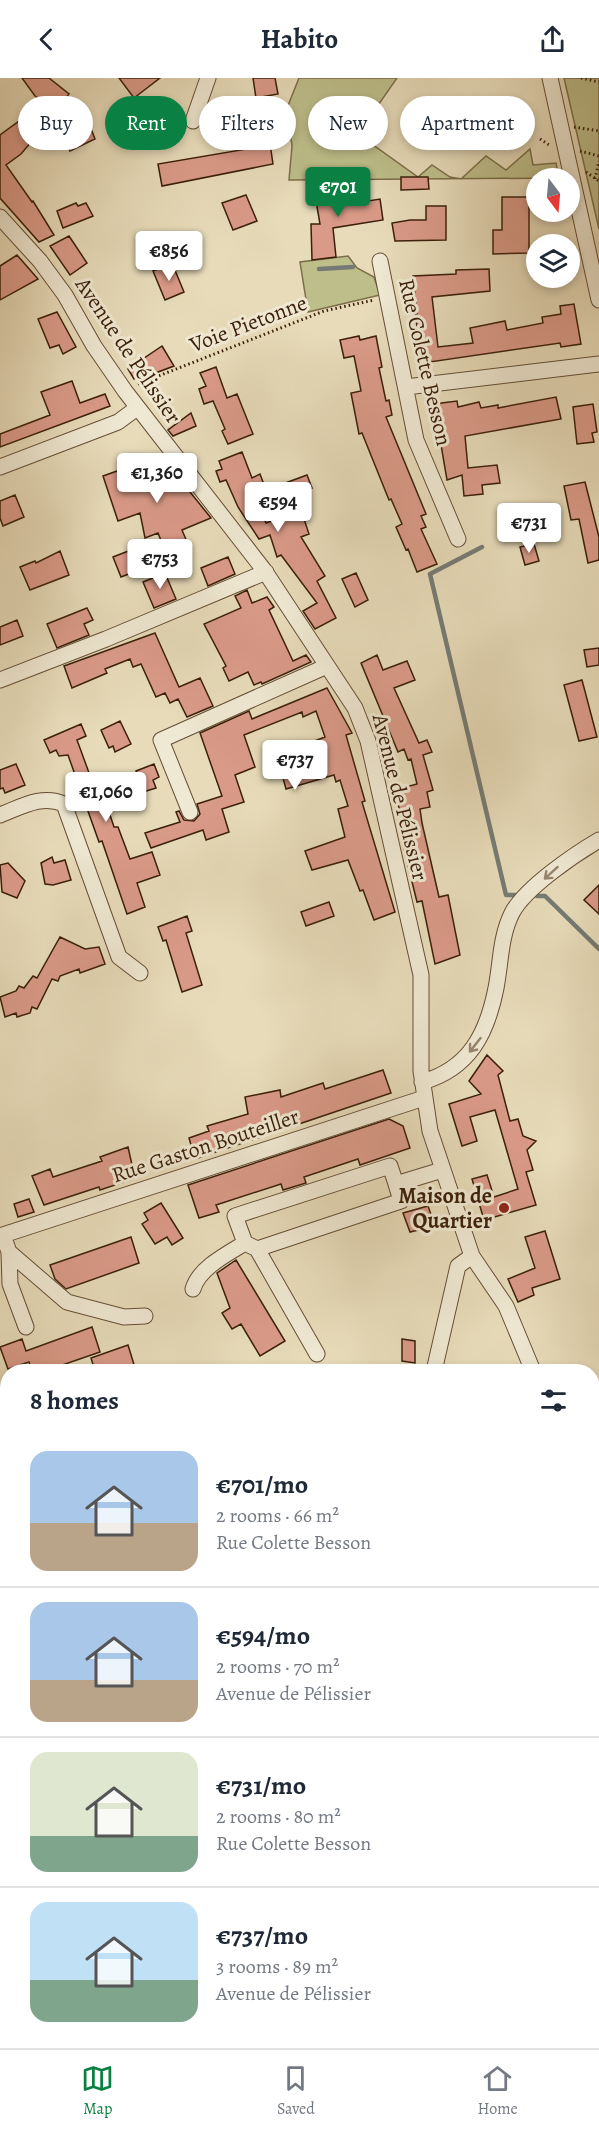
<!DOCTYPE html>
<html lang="en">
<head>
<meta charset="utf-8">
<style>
	body { margin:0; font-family:Alegreya,serif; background:#f6f6f7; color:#1f2937; height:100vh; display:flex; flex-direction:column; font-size:22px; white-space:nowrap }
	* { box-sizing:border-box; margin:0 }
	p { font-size:20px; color:#747a83 }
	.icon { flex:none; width:33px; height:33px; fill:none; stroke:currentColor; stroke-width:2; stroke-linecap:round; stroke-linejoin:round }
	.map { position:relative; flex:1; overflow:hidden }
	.panel { position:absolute; left:0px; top:1286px; width:600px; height:686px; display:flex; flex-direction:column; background:#fff; border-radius:24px 24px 0 0; box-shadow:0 3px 9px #0003 }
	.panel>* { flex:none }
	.banner { position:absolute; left:18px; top:18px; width:564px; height:54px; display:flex; gap:12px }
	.needle { width:39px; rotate:164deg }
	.controls { position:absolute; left:526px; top:90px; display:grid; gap:12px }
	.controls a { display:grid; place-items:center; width:54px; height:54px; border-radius:50%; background:#fff; box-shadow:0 3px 9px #0003; font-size:30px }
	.price { position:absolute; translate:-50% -51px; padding:0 14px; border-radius:6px; background:#fff; color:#222; font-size:20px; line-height:39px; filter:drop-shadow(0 2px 3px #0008) }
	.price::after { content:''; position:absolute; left:50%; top:36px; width:18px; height:14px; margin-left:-9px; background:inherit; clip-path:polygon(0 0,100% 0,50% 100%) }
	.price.current { background:#0b8043; color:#fff }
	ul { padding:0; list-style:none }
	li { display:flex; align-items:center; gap:18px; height:150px; padding:0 30px }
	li+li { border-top:2px solid #e0e1e3 }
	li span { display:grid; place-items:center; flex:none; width:168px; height:120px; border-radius:18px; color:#555 }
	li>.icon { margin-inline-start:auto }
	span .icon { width:72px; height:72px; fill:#fffc; stroke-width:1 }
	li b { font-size:26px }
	h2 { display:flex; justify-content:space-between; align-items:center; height:72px; padding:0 30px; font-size:26px }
	.chip { padding:0 21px; border-radius:27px; background:#fff; box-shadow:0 3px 9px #0003; font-size:21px; line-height:54px }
	.chip.current { background:#0b8043; color:#fff }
	header { display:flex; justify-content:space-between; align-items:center; height:78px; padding:0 30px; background:#fff; font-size:27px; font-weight:700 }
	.tabs { display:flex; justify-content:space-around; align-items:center; height:84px; border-top:2px solid #e0e1e3; background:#fff; font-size:16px; color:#747a83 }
	.tabs a { display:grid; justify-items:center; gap:3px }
	.tabs .current { color:#0b8043 }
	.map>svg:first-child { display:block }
	.green { fill:#bdbe8a; stroke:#7c6e4a; stroke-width:1.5 }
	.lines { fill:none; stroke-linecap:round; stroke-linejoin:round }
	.stream { stroke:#757b74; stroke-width:4.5 }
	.building { fill:#da9a88; stroke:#3b1f0a; stroke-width:1.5 }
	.minor-casing { stroke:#664e36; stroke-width:17 }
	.path { stroke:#3b1f0a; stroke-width:3; stroke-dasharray:1.5 3; stroke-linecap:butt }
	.minor { stroke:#efe8d2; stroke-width:15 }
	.oneway { stroke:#95846e }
	.poi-dot { fill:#8f2418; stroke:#efe8d2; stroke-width:2 }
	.labels { text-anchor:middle; stroke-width:6; stroke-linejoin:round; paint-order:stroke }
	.street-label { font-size:22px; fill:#3b1f0a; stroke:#efe8d2 }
	.poi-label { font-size:22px; font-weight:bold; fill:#3b1f0a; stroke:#efe8d2; text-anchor:end }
</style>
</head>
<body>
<header><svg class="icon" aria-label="back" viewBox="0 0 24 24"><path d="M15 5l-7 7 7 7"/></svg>Habito<svg class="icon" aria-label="share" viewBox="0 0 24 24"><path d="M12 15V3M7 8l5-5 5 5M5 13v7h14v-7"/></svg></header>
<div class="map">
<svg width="599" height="1970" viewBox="0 0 599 1970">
	<rect width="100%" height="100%" fill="#e7dbb9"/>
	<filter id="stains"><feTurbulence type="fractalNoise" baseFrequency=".00333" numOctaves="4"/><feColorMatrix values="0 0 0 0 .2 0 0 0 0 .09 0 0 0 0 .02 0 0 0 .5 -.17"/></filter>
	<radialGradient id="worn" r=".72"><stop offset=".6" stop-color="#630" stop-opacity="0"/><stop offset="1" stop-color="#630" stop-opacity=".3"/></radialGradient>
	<path class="green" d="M299,0H397L358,56L418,99L432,87L450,99L461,101L486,78L506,92L530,71L533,87L556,85L559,100L289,102L292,68L287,30Z
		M564,0H599V151Z
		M348,178L357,190L374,199L380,217L308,234L300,184Z"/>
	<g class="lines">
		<path class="stream" d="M319,191L353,189
			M482,469L430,496L506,817H517
			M537,818H545L599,871"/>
	</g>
	<path class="building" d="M22,0H49L69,16L56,33L35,18Z
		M119,0H160L134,20Z
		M253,0H275L278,16L256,20Z
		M264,25L273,86L162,108L158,86L247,71L241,29Z
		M155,35L161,64L139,67L135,38Z
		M22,41L32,63L21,76L6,87L32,124L33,123L54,157L39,164L0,120V57Z
		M87,41L95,61L70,73L60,52Z
		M401,99H428L429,111L401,112Z
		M346,106L350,126L380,121L383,142L333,150L336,179L312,182L311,146H320L314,111Z
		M246,117L257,143L233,152L222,125Z
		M502,119H529V175L493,176V152H502Z
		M76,125L78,128L86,125L93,138L63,150L57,133Z
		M426,128H446V162L395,163L392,145L410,142H426Z
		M69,158L87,185L70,197L50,168Z
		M17,177L38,201L0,222V188Z
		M172,185L184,214L165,222L153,193Z
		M489,191L490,213L432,219L438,269L473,265L470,250L505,243L507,252L543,245L542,239L561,236L560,228L574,226L581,266L561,269L560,265L423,285L415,236H417L413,198L456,196V192Z
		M57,234L76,269L63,276L59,267L50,270L38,241Z
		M359,258L360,262L376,258L382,289L379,290L386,323L389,322L392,337L386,339L426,436L421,438L426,449L421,451L437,486L417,494L408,471L406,472L396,449L402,446L391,421L389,422L362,355L359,356L351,315L361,313L354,278L344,280L340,262Z
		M162,268L174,288L150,297L147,293L134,301L128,291Z
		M216,289L227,320L237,316L253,356L228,366L222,353L225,351L213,323L204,326L199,311L206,308L200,295Z
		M72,303L80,325L105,316L110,328L0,369V356L50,337L41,314Z
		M556,319L561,341L465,358L468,390L497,387L500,405L482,407L483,416L464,418L462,397L447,402L434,326L457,323L458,329L479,324L481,330L498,327V330Z
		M593,326L597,354L592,355L594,364L577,366L573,329Z
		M191,335L196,348L173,358L168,352Z
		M242,374L252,400L260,396L268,417L257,422L266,445L301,432L309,456L301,459L325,498L317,503L336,540L315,551L303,533L317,525L281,477L277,479L270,457L259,461L238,429L226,402L220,404L216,393L222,391L219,383Z
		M165,383L211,440L182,452L190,471L168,480L158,455L145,460L140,435L118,443L103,398L117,393L120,400Z
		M307,397L312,410L286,420L280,407Z
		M585,404L599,459V482L588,485L579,441L571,442L564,408Z
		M15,417L24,439L3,448L0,440V423Z
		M534,466L539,483L525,487L520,469Z
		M131,472L139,492L121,499L113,479Z
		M60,473L69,497L30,512L20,489L35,483L36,485Z
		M228,479L235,496L208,508L201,490Z
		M165,495L176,521L154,530L143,504Z
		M356,495L368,522L355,529L342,501Z
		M247,512L252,525L267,519L274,529L269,532L293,583L306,577L311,584L262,606L261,604L254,607L248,594L229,603L223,590L226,588L204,546L241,530L235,518Z
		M87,530L93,542L84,546L89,557L57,570L47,546Z
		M17,542L23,558L0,567V549Z
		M155,555L179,609L200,600L213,628L187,639L178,621L170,625L165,615L156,619L141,586L133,589L130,581L105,591L107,595L72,610L64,588Z
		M599,570V587L587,589L584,572Z
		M377,577L383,592L407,583L415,602L394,610L419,665L427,662L432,674L423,677L433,712L427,714L430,729L420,731L422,745L439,819L448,817L460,877L435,886L422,823L417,824L402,763L406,762L395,712L417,706L411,681L408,682L404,671L398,674L361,585Z
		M582,602L597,659L579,663L564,607Z
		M327,610L352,655L346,657L365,723L362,724L395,834L374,842L363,812L360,813L348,782L312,792L305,773L345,759L338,731L348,728L340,702L336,704L334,697L286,711L282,696L296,692L291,676L313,668L312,664L325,659L316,633L303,639L302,634L244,657L255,689L235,697L244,724L222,731L229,754L206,762L203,752L151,770L145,755L180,744L176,734L179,733L184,742L194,743L200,736L197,726L222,718L200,655L249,633L252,641Z
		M120,643L131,666L115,674L113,668L109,670L101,652Z
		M81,646L86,658L77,662L92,703L101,700L106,712L102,713L114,749H118L130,781L152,774L160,797L137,805L145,829L127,836L102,763L99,764L68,677L59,678L56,672L50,675L44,662Z
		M16,686L25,707L5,715L3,710L0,711V692Z
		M154,686L159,699L153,702L156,710L143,714L136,693Z
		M52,779L54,785L65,782L71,802L53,807L45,806L41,785Z
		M8,785L25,803L17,820L2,814L0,787Z
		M599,807V836L584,822Z
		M329,824L334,838L306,848L301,834Z
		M187,838L192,853L186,855L202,907L182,914L166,862L163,863L158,849Z
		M60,859L85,871L99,869L105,886L80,895L79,891L60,898L58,903L52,901L37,931L32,929L30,935L17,939L16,935L5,939L0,919L16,913L19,908L24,910L33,898L37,900Z
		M487,977L503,993L498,997L510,1043L518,1041L523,1058L536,1063L527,1072L533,1092L526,1094L536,1127L484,1142L472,1101L487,1097L494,1119L518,1111L495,1032L470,1039L477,1063L462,1068L449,1026L481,1016L469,1003Z
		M383,992L391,1015L195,1081L189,1060L209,1053L207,1048L248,1036L245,1019L280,1012L281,1019L323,1005L325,1011Z
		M389,1041L403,1048L410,1070L360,1087L358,1081L304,1099L306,1105L283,1112L281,1106L216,1127L219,1134L199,1140L188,1107Z
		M128,1069L135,1100L118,1106L116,1104L115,1107L100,1112L99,1109L44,1127L32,1098L50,1091L53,1099L102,1083L100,1079Z
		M29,1121L34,1134L18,1139L14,1126Z
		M161,1125L183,1160L172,1167L167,1159L155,1166L142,1146L148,1142L144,1135Z
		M428,1128L435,1148L410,1154L403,1135Z
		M545,1153L560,1201L532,1210L534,1217L518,1224L508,1201L535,1190L525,1159Z
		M131,1159L139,1185L66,1211L55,1201L50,1187Z
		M236,1182L285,1263L260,1278L241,1246L232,1251L222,1235L230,1230L217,1195Z
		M92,1249L100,1274L45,1293H32L29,1284L8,1291L0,1269L22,1261L26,1273Z
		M402,1261L415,1263V1285L402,1283Z
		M128,1267L136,1293H95L91,1280Z"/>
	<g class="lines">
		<g class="minor-casing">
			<path id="minor" d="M550,0L599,222
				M193,43L208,0
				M0,139L40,183L65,217L94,268L125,313L264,492L355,630L368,663L421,897V993L430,1053L472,1178L506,1228L533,1293
				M380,183L416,362L458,461
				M406,309L599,286
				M0,389L118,344L137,330
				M0,602L106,561L266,494
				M190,734L161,662L327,588
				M0,737C21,729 42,716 64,726L119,879L140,895
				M422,1004C469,991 487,956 496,910C501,885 500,859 512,835C525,810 575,776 599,762
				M396,1106L401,1123L257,1171L245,1165L235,1138L390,1088L396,1106L442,1092
				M3,1157L9,1174L67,1224L124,1239L145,1238
				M0,1158L424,1020
				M257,1171L317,1276
				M9,1174L10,1206L26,1249
				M193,1211C199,1190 227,1176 245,1165
				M434,1293L458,1188L472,1178
				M592,1437L599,1453
				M0,1573L8,1589
				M0,1733L8,1726
				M592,1837H599"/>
		</g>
		<path class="path" d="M581,0L599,4
			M574,49L599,53
			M540,61L549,67
			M580,73L599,78
			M586,94L599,103
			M595,101L599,83
			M138,306L324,233L374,222
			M592,1472L599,1483"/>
		<use href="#minor" class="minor"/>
	</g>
	<defs><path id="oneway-shaft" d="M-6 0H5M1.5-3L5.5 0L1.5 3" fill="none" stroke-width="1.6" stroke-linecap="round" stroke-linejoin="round" transform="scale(1.5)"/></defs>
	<g class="oneway">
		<use href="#oneway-shaft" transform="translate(551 795) rotate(138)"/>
		<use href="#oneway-shaft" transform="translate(475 967) rotate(128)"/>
	</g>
	<circle class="poi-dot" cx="504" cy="1130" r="6"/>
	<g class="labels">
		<g class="street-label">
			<text transform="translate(248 245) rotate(-21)" y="8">Voie Pietonne</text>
			<text transform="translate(129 272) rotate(56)" y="8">Avenue de Pélissier</text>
			<text transform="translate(426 284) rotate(77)" y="8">Rue Colette Besson</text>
			<text transform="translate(401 719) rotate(76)" y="8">Avenue de Pélissier</text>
			<text transform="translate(205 1067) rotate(-18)" y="8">Rue Gaston Bouteiller</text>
		</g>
		<g class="poi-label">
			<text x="492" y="1125">Maison de<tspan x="492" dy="25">Quartier</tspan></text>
		</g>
	</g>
	<rect width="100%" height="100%" filter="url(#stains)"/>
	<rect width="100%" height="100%" fill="url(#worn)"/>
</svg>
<div class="controls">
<a><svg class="needle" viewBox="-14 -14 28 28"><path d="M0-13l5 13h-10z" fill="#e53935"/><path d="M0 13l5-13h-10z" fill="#747a83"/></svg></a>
<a><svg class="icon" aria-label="layers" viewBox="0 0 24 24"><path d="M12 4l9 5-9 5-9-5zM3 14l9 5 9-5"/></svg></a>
</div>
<b class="price current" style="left:338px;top:140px">€701</b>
<b class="price" style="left:169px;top:204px">€856</b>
<b class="price" style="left:157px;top:426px">€1,360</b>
<b class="price" style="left:278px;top:455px">€594</b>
<b class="price" style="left:529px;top:476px">€731</b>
<b class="price" style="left:160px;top:512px">€753</b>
<b class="price" style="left:295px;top:713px">€737</b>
<b class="price" style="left:106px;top:745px">€1,060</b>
<div class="banner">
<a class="chip">Buy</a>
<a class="chip current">Rent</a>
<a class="chip">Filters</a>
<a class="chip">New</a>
<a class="chip">Apartment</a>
</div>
<section class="panel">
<h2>8 homes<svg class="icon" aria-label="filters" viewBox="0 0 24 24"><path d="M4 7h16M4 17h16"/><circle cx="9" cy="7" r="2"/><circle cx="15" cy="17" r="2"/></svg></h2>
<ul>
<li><span style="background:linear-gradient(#a9c7e8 60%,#b9a48a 0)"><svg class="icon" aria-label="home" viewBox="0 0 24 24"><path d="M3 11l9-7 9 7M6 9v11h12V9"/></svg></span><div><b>€701/mo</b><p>2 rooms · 66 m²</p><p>Rue Colette Besson</p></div></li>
<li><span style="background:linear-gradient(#a9c7e8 65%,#b9a48a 0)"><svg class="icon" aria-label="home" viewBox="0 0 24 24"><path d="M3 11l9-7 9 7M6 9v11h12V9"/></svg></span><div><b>€594/mo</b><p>2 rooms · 70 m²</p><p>Avenue de Pélissier</p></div></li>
<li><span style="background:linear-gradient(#dfe7d0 70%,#7fa58c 0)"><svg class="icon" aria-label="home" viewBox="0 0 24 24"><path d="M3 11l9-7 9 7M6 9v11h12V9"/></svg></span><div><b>€731/mo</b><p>2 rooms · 80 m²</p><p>Rue Colette Besson</p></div></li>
<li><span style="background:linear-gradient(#bfe0f5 65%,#7fa58c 0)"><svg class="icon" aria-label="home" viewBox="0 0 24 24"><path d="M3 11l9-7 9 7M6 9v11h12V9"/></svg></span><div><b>€737/mo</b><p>3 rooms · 89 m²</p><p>Avenue de Pélissier</p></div></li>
</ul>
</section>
</div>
<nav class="tabs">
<a class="current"><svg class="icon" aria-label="map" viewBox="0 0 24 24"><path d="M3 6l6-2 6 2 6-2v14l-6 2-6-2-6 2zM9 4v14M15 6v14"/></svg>Map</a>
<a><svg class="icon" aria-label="saved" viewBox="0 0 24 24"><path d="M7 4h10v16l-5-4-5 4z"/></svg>Saved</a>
<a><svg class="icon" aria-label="home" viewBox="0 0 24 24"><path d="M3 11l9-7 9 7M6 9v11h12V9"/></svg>Home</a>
</nav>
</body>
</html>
